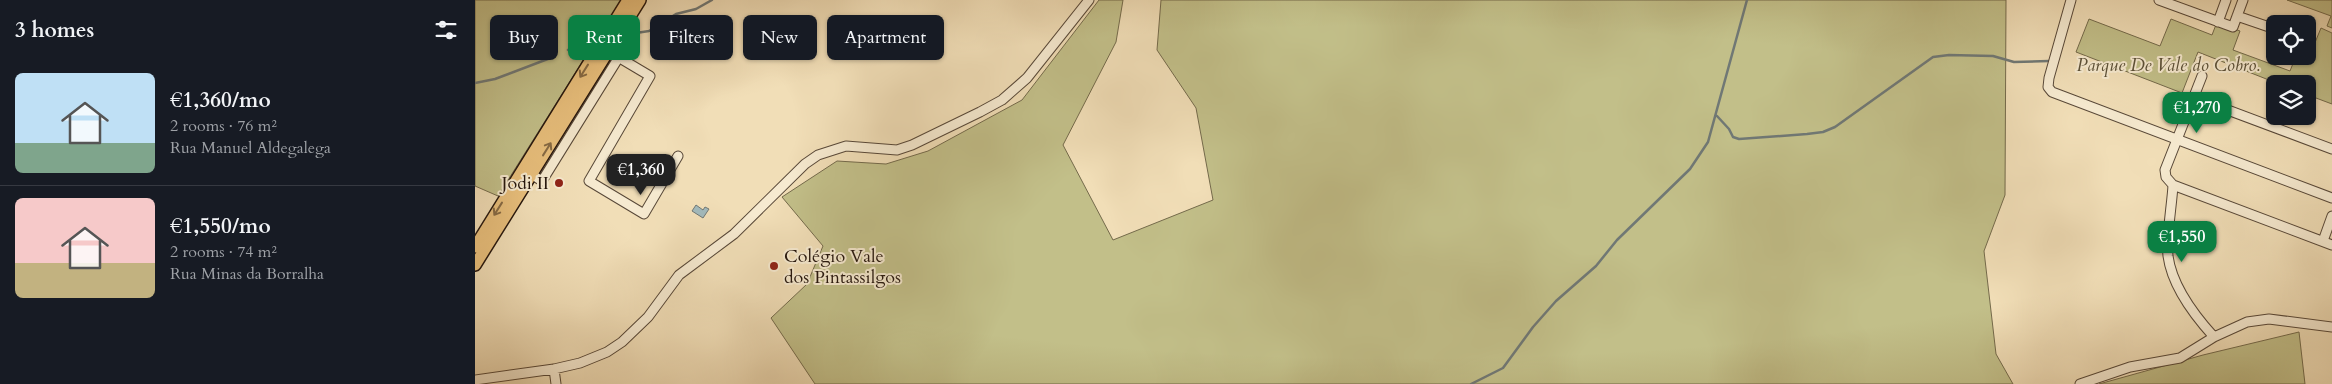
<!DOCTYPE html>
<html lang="en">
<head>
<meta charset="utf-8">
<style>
	body { margin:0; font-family:Cardo,serif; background:#242831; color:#f1f3f6; height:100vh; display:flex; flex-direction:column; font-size:19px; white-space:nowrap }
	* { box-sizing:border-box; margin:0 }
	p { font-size:16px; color:#9ea1a6 }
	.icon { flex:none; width:28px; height:28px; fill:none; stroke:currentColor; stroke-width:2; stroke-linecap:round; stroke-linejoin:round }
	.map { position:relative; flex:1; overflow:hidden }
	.side { display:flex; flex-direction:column; background:#171b24; width:475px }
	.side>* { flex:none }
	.hud { position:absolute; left:15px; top:15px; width:475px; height:45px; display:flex; gap:10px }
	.tools { position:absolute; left:1791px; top:15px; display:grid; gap:10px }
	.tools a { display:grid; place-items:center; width:50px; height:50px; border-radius:8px; background:#171b24; box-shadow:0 1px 4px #0004; font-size:25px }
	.price { position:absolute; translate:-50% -42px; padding:0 11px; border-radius:10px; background:#0b8043; color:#fff; font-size:16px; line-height:32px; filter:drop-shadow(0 1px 2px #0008) }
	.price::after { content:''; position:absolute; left:50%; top:30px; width:15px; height:11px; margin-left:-8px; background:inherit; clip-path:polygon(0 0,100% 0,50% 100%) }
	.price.on { background:#222; color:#fff }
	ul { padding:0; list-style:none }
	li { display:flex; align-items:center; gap:15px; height:125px; padding:0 15px }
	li+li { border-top:1px solid #363941 }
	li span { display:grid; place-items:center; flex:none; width:140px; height:100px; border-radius:8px; color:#555 }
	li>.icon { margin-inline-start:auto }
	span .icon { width:60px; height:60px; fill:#fffc; stroke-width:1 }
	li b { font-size:21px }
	h2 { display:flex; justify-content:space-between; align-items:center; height:60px; padding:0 15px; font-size:21px }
	.chip { padding:0 18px; border-radius:8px; background:#171b24; box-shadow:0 1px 4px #0004; font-size:18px; line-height:45px }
	.chip.on { background:#0b8043; color:#fff }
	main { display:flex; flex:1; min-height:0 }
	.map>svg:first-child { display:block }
	.green { fill:#c2bf89; stroke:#746a4b }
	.water { fill:#a2b9bb; stroke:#707875 }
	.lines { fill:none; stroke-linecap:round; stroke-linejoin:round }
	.stream { stroke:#707875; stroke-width:2.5 }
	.minor-casing { stroke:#584838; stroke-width:11 }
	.major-casing { stroke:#25160d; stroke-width:14 }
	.minor { stroke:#f6ead0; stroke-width:9 }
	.major { stroke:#e8bf7c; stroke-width:11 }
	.oneway { stroke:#866a44 }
	.poi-dot { fill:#8f2418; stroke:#f6ead0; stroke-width:2 }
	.labels { text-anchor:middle; stroke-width:4; stroke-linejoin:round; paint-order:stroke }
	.park-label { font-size:18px; font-style:italic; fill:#5c5138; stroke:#f6ead0 }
	.poi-label { font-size:18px; fill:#25160d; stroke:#f6ead0; text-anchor:end }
</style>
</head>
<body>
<main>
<section class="side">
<h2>3 homes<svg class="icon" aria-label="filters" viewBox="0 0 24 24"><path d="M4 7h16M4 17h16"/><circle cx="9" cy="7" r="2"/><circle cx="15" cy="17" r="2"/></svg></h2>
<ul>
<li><span style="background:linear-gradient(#bfe0f5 70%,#7fa58c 0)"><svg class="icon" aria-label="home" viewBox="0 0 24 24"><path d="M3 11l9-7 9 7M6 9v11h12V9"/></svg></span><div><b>€1,360/mo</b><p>2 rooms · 76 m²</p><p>Rua Manuel Aldegalega</p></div></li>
<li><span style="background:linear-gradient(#f6c9c9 65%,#c2b280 0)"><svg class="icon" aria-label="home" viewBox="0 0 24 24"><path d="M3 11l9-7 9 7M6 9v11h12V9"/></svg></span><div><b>€1,550/mo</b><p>2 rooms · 74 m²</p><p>Rua Minas da Borralha</p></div></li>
</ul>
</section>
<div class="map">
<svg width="1857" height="384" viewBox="0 0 1857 384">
	<rect width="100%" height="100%" fill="#f1deb7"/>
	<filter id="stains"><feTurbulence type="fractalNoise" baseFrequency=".004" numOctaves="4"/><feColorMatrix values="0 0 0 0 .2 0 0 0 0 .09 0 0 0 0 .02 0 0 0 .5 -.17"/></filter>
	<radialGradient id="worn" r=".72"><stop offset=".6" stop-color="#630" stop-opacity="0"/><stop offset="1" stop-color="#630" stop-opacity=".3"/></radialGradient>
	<path class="green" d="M0,0H146L23,196L0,186Z
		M624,0H648L641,42L588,145L638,240L738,200L721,108L682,50L686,0H1531L1530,195L1509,251L1521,354L1538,384H340L296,318L332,284L348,246L307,197L362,161L411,164L453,151L547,100Z
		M1812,0H1857V28L1852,26L1856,16Z
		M1614,19L1685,46L1696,19L1737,35L1742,22L1765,31L1758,50L1815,71L1821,56H1832L1833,43L1839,45L1846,28L1857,33V104L1833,95L1832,84H1804L1723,52L1707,93L1601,52Z
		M1824,332L1830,384H1624L1728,355Z"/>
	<path class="water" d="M221,205L228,210L230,207L234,209L228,218L217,211Z"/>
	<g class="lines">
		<path class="stream" d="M161,33L174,31L201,14L221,9L237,0
			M93,50L102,46L124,27
			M0,83L20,79L78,57
			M1242,116L1254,129L1258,137L1264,139L1332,134L1348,132L1360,127L1458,57L1474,55L1518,56L1539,62L1574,61
			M996,384L1028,368L1058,327L1081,301L1121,266L1142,240L1215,169L1233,142L1272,0"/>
		<g class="minor-casing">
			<path id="minor" d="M1596,0L1574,78L1573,87L1577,92L1857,198
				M1684,0L1758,27L1768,0
				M1762,16L1800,29
				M1743,22L1751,0
				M133,51L175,76L114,181L169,214L203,156
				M1727,76L1690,170L1691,177L1698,185L1857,245
				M1718,97L1857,149
				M56,174L67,181L144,57
				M1698,185C1697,205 1691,237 1693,256C1697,286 1719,315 1739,337
				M1848,241L1857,216
				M79,369L81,384
				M0,380L79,369L105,363L132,352L147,342L173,317L204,275L259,234L330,164L343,155L371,146L422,150L437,145L505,112L527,100L552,78L614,0
				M1605,384L1655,367L1705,358L1739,337L1772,322L1794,319L1857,327"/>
		</g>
		<g class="major-casing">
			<path id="major" d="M0,247L153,0
				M0,265L165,0"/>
		</g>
		<use href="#minor" class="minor"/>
		<use href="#major" class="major"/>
	</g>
	<defs><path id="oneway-shaft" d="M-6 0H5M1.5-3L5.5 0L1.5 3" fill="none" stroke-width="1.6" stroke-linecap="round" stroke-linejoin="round" transform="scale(1.25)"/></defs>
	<g class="oneway">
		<use href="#oneway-shaft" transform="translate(109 71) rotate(122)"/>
		<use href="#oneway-shaft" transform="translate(72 149) rotate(-58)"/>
		<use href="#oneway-shaft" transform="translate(23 209) rotate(122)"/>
	</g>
	<g class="poi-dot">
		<circle cx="84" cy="183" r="5"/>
		<circle cx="299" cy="266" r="5"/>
	</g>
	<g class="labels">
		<g class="park-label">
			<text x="1693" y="71">Parque De Vale do Cobro.</text>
		</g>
		<g class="poi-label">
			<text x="74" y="189">Jodi II</text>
			<text x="309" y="262" text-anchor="start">Colégio Vale<tspan x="309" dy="21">dos Pintassilgos</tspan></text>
		</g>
	</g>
	<rect width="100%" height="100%" filter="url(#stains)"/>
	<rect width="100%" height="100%" fill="url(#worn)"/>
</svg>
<div class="tools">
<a><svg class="icon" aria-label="locate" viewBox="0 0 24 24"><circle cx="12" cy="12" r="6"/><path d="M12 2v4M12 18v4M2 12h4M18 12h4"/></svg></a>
<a><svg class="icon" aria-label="layers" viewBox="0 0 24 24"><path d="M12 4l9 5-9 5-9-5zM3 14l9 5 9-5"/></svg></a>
</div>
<b class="price" style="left:1722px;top:134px">€1,270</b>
<b class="price on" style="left:166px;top:196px">€1,360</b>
<b class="price" style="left:1707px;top:263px">€1,550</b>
<div class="hud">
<a class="chip">Buy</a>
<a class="chip on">Rent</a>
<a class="chip">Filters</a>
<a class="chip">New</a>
<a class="chip">Apartment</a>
</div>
</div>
</main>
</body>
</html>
